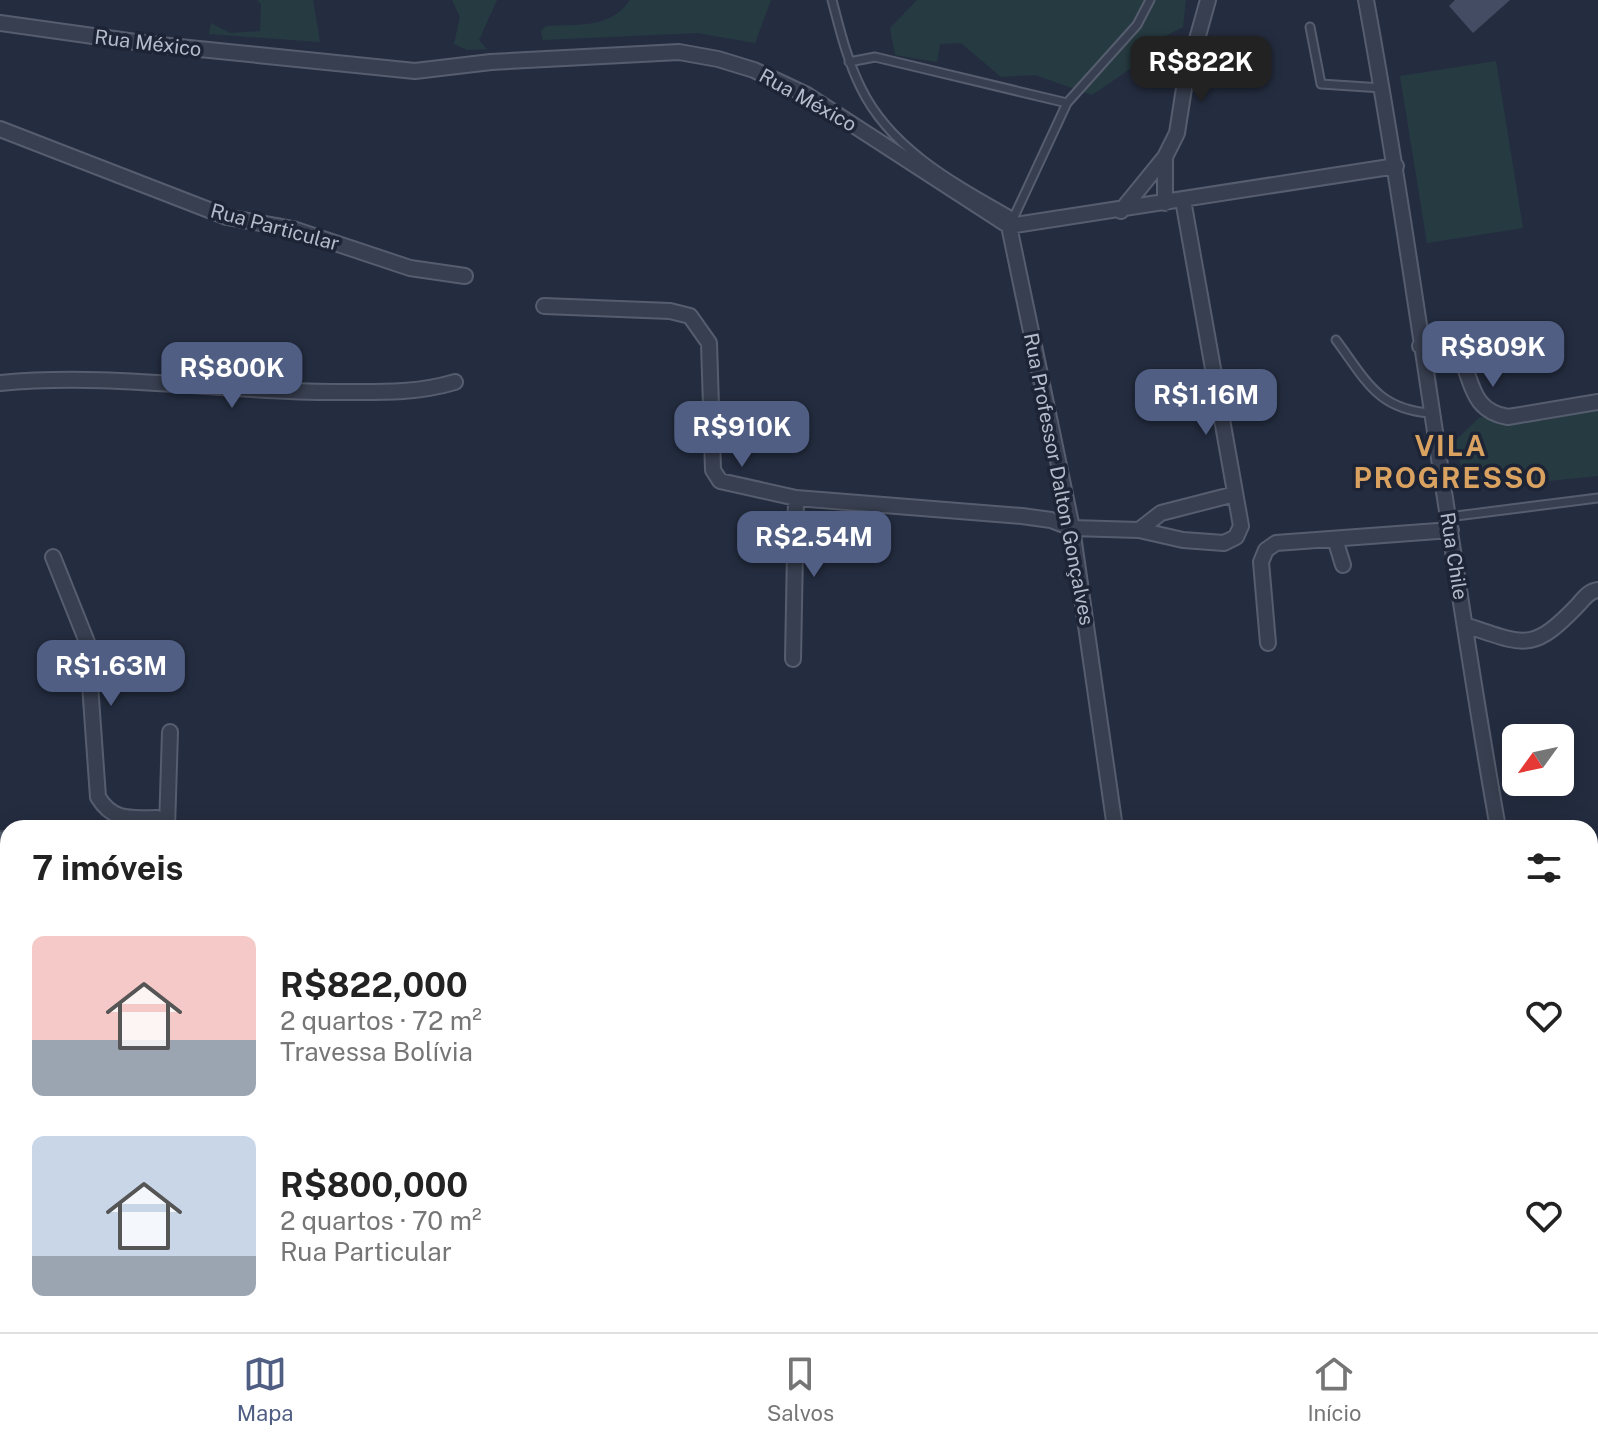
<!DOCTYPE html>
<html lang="pt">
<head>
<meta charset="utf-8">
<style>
	body { margin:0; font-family:"Public Sans",sans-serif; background:#f2f2f2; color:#222; height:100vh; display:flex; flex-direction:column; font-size:30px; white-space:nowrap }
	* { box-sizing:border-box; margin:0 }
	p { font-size:26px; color:#767676 }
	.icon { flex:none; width:44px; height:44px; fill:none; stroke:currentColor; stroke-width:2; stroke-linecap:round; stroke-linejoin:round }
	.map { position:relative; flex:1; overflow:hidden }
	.drawer { position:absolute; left:0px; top:820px; width:1598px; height:512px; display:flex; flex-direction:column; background:#fff; border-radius:24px 24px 0 0; box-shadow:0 4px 20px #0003 }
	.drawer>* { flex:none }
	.needle { width:52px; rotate:237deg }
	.tools { position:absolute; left:1502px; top:724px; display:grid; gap:16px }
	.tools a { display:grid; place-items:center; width:72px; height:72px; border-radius:12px; background:#fff; box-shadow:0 4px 20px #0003; font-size:40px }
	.price { position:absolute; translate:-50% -68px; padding:0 18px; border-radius:16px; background:#505e84; color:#fff; font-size:26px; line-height:52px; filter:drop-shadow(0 2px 4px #0008) }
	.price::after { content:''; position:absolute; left:50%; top:48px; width:24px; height:18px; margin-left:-12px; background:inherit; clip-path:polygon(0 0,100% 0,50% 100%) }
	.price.selected { background:#222; color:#fff }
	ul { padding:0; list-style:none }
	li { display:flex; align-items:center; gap:24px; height:200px; padding:0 32px }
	li span { display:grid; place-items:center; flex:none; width:224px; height:160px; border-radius:12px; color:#555 }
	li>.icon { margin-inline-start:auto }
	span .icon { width:96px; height:96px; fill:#fffc; stroke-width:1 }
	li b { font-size:34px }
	h2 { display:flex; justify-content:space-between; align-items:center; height:96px; padding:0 32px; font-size:34px }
	.tabs { display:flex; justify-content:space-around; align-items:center; height:112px; border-top:2px solid #e0e0e0; background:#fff; font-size:22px; color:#767676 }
	.tabs a { display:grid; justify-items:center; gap:4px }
	.tabs .selected { color:#505e84 }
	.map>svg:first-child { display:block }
	.green { fill:#263b41 }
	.building { fill:#434c62 }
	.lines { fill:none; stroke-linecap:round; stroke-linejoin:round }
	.lane-casing { stroke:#565d6e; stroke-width:11 }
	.street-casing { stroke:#565d6e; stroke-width:18 }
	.primary-casing { stroke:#414859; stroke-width:24 }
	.lane { stroke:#383f50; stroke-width:7 }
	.street { stroke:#383f50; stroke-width:14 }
	.primary { stroke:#565e70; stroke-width:20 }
	.labels { text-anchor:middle; stroke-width:7; stroke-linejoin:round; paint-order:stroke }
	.street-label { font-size:20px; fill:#b4bbcb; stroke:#1d2435 }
	.district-label { font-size:28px; font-weight:bold; letter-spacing:2px; fill:#daa260; stroke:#1d2435 }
</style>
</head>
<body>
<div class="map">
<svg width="1598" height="1332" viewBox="0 0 1598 1332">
	<rect width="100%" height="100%" fill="#242d40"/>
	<path class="green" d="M257,0H313L320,42L209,34L211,23L230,33L260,31L261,4Z
		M452,0H497L479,40L487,49L467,50L454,44L460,17Z
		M630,0H771L755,43L697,33L543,40L541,31L546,26C577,24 611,29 630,0Z
		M917,0H1186L1183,27L1162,38L1146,58L1092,95L1035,75L1001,77L961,43L940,44L937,62L895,55L890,28Z
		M1496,61L1523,228L1427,243L1400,76Z
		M1598,409V476L1468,489L1454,442L1480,417L1542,421Z
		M1590,1124L1598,1128V1332H213V1324H1590Z
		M8,1137V1217C0,1190 0,1163 8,1137Z"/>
	<path class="building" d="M1455,0H1510L1473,33L1449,6Z"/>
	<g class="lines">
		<g class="lane-casing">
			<path id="lane" d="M832,0C840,30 847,60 861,88C891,150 956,184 1014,217
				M1310,27L1321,84L1382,88
				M849,62L875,57L1067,103L1137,25L1150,0
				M1012,221L1067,103
				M1336,340C1366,380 1377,409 1430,413
				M1448,517L1598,498"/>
		</g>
		<g class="street-casing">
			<path id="street" d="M1366,0C1416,275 1449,553 1498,828
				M0,23L150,44L415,71L491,62L679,52L718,59L754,70L807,95L1009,226L1396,166
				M0,129L227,217L293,229L410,268L465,276
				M1165,157V203
				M1121,211L1165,157L1177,133L1185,82L1208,0
				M1009,226L1072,528L1115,828
				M544,306L670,311L690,316L709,343L713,470L720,481L796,498L1022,516L1051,520L1072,528L1139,530L1183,540L1224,543L1236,537L1241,526L1183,200
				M1420,346C1428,347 1439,346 1446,348C1478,359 1459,409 1508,417L1598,402
				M0,383C110,372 223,392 334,392C376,392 415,394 455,382
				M1139,530L1161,513L1235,494
				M1335,539L1343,565
				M53,557L87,642L98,797C113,822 131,818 157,818L167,826
				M1465,625C1525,645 1532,653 1578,605C1584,598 1589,591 1598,590
				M1268,643L1261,562L1266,550L1276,543L1451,530
				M793,659L796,498
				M167,828L170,732
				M0,1314L8,1320
				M14,1324L24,1332"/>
		</g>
		<g class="primary-casing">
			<path id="primary" d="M0,842H8
				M1590,881L1598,879
				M0,883H8
				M1590,915L1598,913"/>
		</g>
		<use href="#lane" class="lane"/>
		<use href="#street" class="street"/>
		<use href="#primary" class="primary"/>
	</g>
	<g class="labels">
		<g class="street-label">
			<text transform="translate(148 43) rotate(7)" y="7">Rua México</text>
			<text transform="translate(808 100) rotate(29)" y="7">Rua México</text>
			<text transform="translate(275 227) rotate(15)" y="7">Rua Particular</text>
			<text transform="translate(1059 479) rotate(79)" y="7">Rua Professor Dalton Gonçalves</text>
			<text transform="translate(1454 556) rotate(81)" y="7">Rua Chile</text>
		</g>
		<g class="district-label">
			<text x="1451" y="456">VILA<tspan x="1451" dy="32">PROGRESSO</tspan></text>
		</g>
	</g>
</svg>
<div class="tools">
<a><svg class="needle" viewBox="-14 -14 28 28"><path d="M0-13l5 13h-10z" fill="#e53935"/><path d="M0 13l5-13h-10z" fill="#767676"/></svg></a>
</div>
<b class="price selected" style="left:1201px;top:104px">R$822K</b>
<b class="price" style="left:1493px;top:389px">R$809K</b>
<b class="price" style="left:232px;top:410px">R$800K</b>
<b class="price" style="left:1206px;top:437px">R$1.16M</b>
<b class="price" style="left:742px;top:469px">R$910K</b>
<b class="price" style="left:814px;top:579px">R$2.54M</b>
<b class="price" style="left:111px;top:708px">R$1.63M</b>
<section class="drawer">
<h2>7 imóveis<svg class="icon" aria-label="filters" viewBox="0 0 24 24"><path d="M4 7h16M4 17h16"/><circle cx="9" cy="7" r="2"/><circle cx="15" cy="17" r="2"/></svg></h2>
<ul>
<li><span style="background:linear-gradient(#f6c9c9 65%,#9aa5b1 0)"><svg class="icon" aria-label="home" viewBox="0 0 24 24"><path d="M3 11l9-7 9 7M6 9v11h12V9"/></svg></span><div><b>R$822,000</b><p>2 quartos · 72 m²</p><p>Travessa Bolívia</p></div><svg class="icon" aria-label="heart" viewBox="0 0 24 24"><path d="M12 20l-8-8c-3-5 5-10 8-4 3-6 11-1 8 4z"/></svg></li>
<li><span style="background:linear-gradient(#c9d6e8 75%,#9aa5b1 0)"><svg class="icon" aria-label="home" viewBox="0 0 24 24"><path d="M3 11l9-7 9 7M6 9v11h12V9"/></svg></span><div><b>R$800,000</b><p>2 quartos · 70 m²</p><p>Rua Particular</p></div><svg class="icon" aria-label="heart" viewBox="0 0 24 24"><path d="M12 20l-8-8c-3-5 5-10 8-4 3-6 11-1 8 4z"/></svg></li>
</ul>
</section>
</div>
<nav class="tabs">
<a class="selected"><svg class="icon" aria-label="map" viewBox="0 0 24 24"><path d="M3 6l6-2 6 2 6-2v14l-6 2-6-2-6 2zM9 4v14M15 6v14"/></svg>Mapa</a>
<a><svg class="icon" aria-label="saved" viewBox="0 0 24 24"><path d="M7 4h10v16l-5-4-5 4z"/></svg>Salvos</a>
<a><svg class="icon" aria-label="home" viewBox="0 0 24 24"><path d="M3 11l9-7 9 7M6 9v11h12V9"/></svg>Início</a>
</nav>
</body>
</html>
